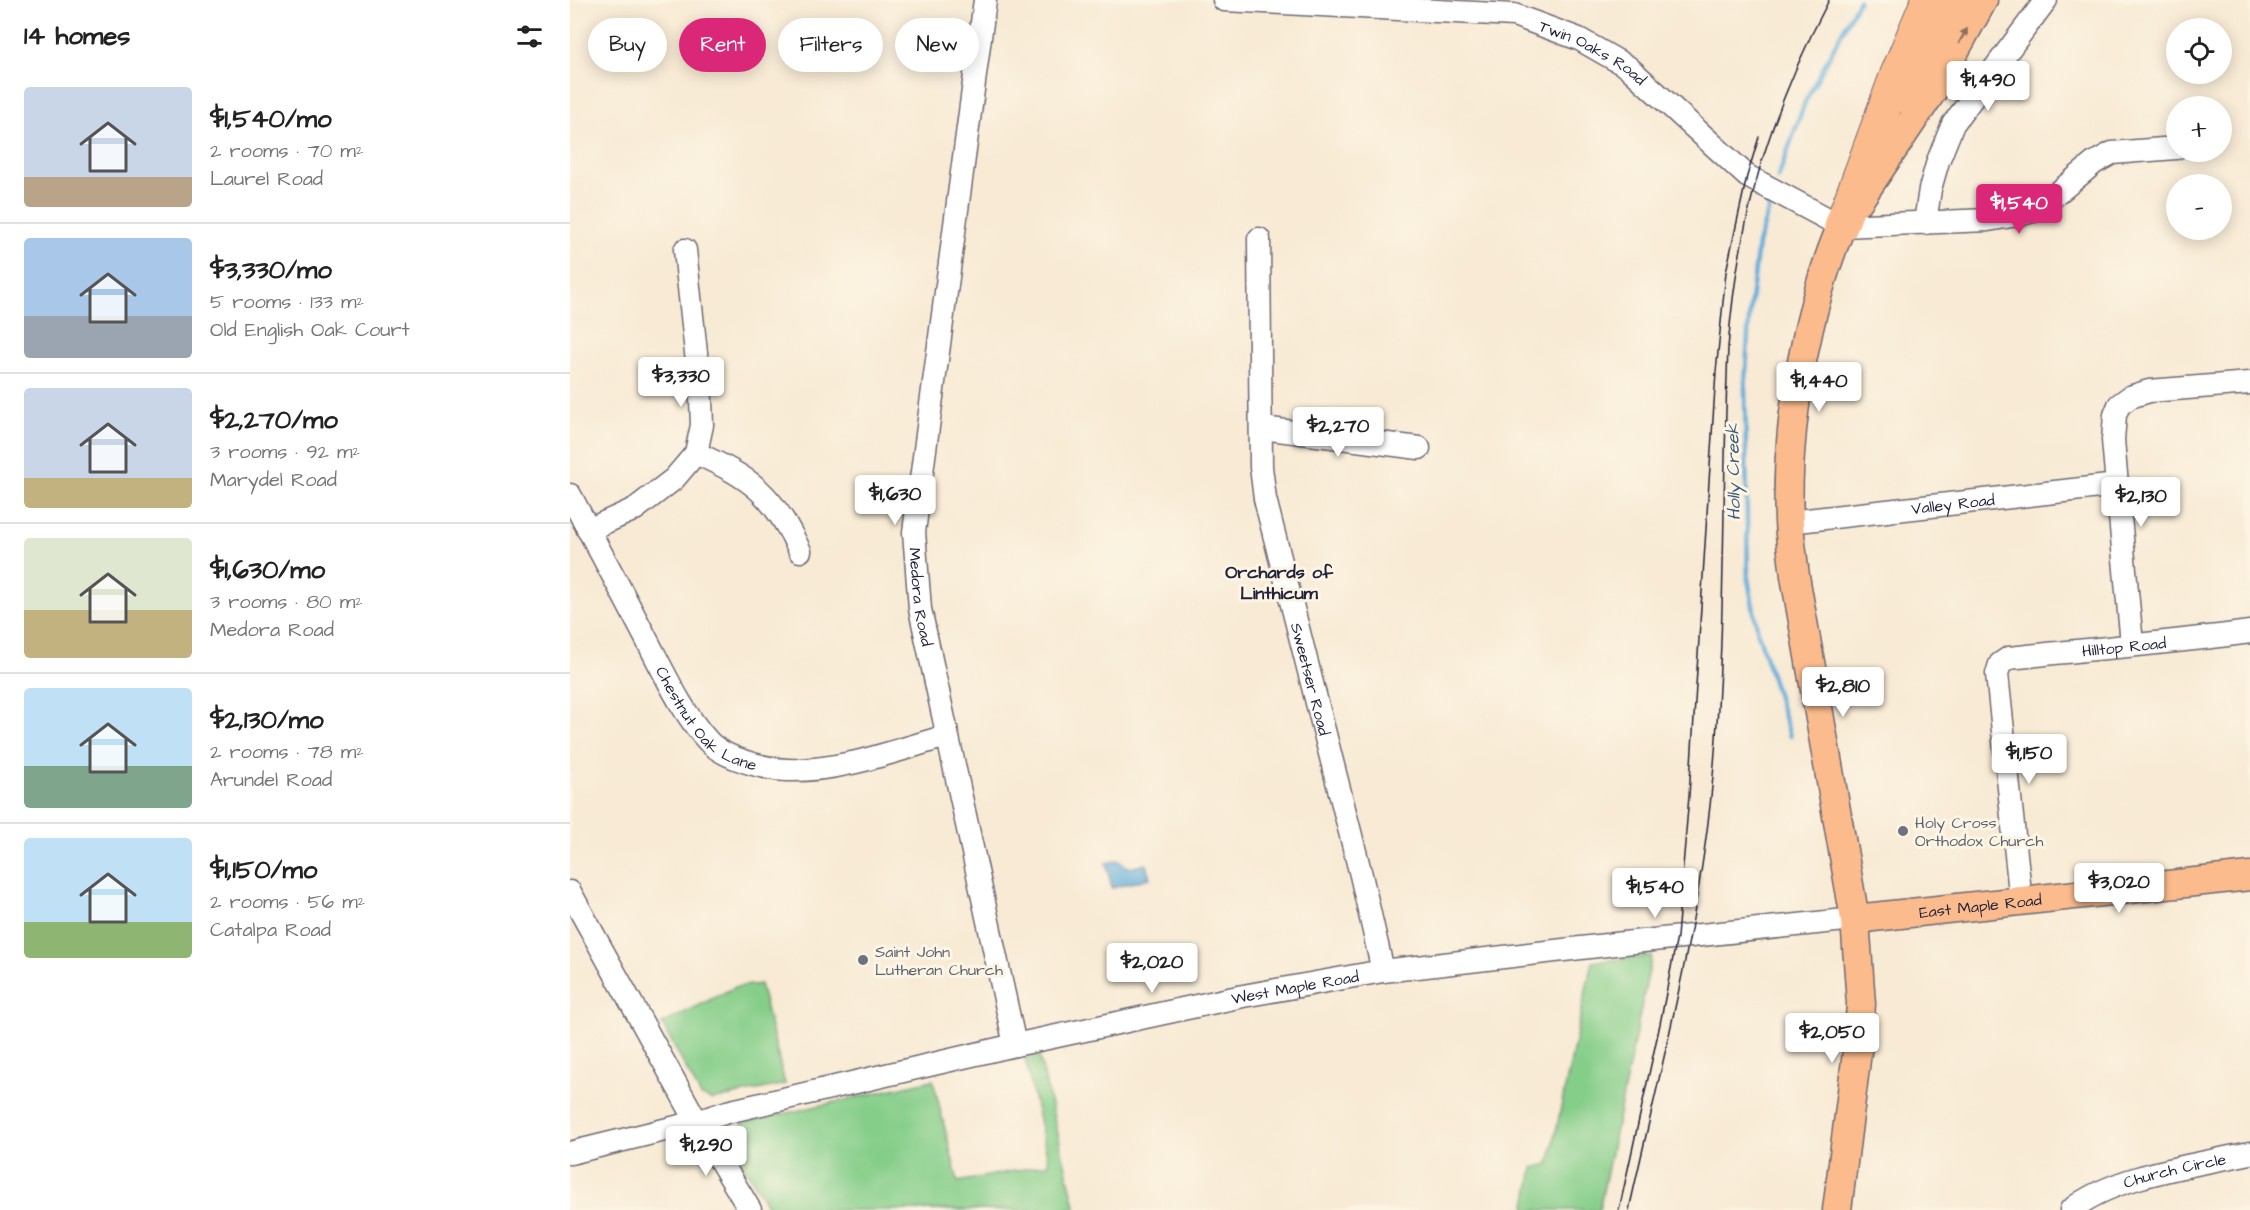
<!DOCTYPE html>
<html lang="en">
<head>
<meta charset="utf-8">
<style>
	body { margin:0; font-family:"Architects Daughter",sans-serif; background:#f6f6f6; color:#222; height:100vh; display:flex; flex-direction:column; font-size:22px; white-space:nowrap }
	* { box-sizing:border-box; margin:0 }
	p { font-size:20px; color:#767676 }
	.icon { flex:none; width:33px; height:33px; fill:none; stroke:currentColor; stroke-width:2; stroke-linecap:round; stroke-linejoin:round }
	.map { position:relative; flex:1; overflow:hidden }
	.side { display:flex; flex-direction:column; background:#fff; width:570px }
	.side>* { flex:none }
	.hud { position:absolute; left:18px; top:18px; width:570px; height:54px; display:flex; gap:12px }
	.controls { position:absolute; left:1596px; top:18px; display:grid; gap:12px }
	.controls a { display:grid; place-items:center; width:66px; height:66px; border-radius:50%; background:#fff; box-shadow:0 3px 15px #0003; font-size:30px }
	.price { position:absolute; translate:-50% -51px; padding:0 14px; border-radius:6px; background:#fff; color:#222; font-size:20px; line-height:39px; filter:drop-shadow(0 2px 3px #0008) }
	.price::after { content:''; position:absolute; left:50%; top:36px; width:18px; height:14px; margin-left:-9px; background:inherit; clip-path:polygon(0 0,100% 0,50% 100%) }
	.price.selected { background:#db2777; color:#fff }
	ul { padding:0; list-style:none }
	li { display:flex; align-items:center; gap:18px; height:150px; padding:0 24px }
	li+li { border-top:2px solid #e0e0e0 }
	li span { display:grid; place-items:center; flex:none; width:168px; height:120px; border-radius:6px; color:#555 }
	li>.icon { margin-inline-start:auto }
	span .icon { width:72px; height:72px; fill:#fffc; stroke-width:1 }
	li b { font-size:26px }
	h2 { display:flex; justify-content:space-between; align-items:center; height:72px; padding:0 24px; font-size:26px }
	.chip { padding:0 21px; border-radius:27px; background:#fff; box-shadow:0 3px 15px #0003; font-size:21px; line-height:54px }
	.chip.selected { background:#db2777; color:#fff }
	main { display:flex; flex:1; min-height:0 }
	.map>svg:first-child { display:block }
	.green { fill:#85ce89; stroke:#547862; stroke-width:1.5 }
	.water { fill:#61acda; stroke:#42678a; stroke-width:1.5 }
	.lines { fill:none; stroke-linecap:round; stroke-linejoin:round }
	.stream { stroke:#61acda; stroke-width:4.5 }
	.minor-casing { stroke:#6d6871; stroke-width:25 }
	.major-casing { stroke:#6d6871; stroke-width:31 }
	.highway-casing { stroke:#6d6871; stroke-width:35 }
	.minor { stroke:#fff; stroke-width:22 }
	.major { stroke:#fbbb8c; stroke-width:28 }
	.highway { stroke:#fbbb8c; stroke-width:33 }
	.tram { stroke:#22223b; stroke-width:1.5 }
	.oneway { fill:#8e6e64 }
	.worship-dot { fill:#6b7280; stroke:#fcf5e5; stroke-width:2 }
	.labels { text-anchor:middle; stroke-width:6; stroke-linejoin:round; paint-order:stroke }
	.street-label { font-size:16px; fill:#22223b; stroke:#fcf5e5 }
	.worship-label { font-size:16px; fill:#5b616d; stroke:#fcf5e5; text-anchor:start }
	.water-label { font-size:18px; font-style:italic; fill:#3b597b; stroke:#fcf5e5 }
	.neighbourhood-label { font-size:18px; font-weight:bold; fill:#22223b; stroke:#fcf5e5 }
</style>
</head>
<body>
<main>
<section class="side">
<h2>14 homes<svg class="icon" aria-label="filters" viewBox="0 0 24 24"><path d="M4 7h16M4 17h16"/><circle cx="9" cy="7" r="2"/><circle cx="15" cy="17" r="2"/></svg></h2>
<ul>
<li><span style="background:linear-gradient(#c9d6e8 75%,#b9a48a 0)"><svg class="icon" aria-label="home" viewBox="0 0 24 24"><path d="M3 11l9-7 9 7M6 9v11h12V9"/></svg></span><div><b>$1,540/mo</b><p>2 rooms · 70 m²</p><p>Laurel Road</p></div></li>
<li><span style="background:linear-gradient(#a9c7e8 65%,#9aa5b1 0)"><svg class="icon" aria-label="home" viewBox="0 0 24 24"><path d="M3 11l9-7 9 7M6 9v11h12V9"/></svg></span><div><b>$3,330/mo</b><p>5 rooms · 133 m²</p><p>Old English Oak Court</p></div></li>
<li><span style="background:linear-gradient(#c9d6e8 75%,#c2b280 0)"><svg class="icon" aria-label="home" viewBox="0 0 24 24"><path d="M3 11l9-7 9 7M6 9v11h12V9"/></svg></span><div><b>$2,270/mo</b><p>3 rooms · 92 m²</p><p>Marydel Road</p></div></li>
<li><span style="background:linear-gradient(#dfe7d0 60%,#c2b280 0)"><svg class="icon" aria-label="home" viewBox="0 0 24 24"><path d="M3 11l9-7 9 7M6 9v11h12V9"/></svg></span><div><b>$1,630/mo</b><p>3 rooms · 80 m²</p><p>Medora Road</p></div></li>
<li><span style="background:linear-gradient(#bfe0f5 65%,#7fa58c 0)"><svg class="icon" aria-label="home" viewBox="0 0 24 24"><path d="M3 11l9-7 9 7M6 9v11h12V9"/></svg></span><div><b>$2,130/mo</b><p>2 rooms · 78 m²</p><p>Arundel Road</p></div></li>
<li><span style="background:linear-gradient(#bfe0f5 70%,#8fb573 0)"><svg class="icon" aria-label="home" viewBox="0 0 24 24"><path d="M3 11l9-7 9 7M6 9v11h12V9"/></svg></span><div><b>$1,150/mo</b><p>2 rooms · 56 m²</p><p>Catalpa Road</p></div></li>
</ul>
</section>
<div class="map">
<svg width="1680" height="1210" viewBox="0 0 1680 1210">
	<rect width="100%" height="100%" fill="#fcf5e5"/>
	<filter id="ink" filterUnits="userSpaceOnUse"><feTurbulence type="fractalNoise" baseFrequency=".0167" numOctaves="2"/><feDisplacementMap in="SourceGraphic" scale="12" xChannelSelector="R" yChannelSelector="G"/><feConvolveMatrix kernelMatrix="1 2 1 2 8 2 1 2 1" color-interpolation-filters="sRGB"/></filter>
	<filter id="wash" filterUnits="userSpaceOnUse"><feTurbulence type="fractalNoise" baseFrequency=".008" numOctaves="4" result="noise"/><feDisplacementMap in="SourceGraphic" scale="24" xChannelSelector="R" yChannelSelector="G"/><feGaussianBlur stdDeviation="1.35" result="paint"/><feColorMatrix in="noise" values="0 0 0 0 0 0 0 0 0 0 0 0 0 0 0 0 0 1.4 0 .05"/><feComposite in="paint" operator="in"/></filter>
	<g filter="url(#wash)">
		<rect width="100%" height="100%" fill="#f8ead4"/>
		<path class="green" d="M1082,956L1029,1210H955L963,1168L979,1164L1022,962Z
			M190,984L215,1084L142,1100L131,1096L92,1024L165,987Z
			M469,1055L506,1210H200L171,1161L173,1123L363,1080L388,1182L479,1164L455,1058Z"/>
		<path class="water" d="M548,860L560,868L576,864L580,878L542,888L536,863Z"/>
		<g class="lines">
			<path class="stream" d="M1208,178L1235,102L1289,0
				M1200,205L1188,244L1179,318L1175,389L1178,579L1188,633L1220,736"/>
		</g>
	</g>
	<g filter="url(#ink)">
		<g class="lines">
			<g class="minor-casing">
				<g id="minor">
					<path id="s1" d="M415,0L344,532L350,609L445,1045"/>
					<path id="s2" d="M654,0L944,15L1009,39L1058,67L1177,176L1271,226L1418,220L1447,215L1467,210L1524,163L1542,153L1606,148"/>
					<path d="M1355,223L1360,189L1368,161L1383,124L1476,0"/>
					<path id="s3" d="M689,239L691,467L695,499L791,875L813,971"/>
					<path d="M692,428L849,448"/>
					<path d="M126,453C183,479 203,494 230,551"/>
					<path id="s4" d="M0,495C27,545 53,594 79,644C95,675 114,715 138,741C153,758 195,769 217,770C271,772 326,750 377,736"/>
					<path id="s5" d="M1219,522L1547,485"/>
					<path d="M18,530L65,509L104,479L126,453L132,425L131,400L115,250"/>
					<path d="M1562,644L1547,485L1543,440L1545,415L1549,405L1560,397L1579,391L1680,383"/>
					<path d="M0,892L127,1122L180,1210"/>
					<path id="s6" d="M1451,902L1427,674L1430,664L1439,658C1520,649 1600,643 1680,632"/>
					<path id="s7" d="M0,1153L127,1122L157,1112L445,1045L673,996L813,971L1054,943L1285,919"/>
					<path id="s8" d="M1501,1210C1544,1175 1626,1165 1680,1153"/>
				</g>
			</g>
			<g class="major-casing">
				<g id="major">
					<path d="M1331,98L1385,0"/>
					<path d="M1289,200L1363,90L1413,0"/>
					<path id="s9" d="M1285,919L1680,876"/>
					<path d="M1267,1210L1288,1044L1291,1004L1285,919L1225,576C1223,558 1220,540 1219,522C1215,423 1238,294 1281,205"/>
				</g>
			</g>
			<g class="highway-casing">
				<path id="highway" d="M1271,226L1327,74L1358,0"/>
			</g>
			<use href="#minor" class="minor"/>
			<use href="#major" class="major"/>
			<use href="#highway" class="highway"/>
			<path class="tram" d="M1049,1210L1090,1024L1107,937L1119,796L1146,372L1156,272L1177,176L1189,137
				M1059,1210C1090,1070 1128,930 1142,787C1156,641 1152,495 1158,348C1168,219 1199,114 1259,0"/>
		</g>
		<defs><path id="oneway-solid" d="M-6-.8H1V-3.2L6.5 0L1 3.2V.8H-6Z" transform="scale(1.5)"/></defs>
		<use class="oneway" href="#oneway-solid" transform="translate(1393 36) rotate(-61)"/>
	</g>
	<g class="worship-dot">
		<circle cx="1333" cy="831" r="6"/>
		<circle cx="293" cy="960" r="6"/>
	</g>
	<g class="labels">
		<g class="street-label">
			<text dy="6" stroke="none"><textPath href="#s2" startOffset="378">Twin Oaks Road</textPath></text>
			<text dy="6" stroke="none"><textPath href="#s5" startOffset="165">Valley Road</textPath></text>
			<text dy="6" stroke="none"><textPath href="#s1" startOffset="602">Medora Road</textPath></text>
			<text dy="6" stroke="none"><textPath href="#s6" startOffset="366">Hilltop Road</textPath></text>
			<text dy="6" stroke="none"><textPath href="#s3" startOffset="446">Sweetser Road</textPath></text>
			<text dy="6" stroke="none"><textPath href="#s4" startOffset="266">Chestnut Oak Lane</textPath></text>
			<text dy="6" stroke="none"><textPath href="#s9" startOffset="126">East Maple Road</textPath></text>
			<text dy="6" stroke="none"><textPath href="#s7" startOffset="744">West Maple Road</textPath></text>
			<text dy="6" stroke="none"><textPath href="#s8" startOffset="112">Church Circle</textPath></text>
		</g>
		<g class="worship-label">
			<text x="1345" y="828">Holy Cross<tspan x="1345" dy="18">Orthodox Church</tspan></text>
			<text x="305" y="957">Saint John<tspan x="305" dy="18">Lutheran Church</tspan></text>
		</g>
		<g class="water-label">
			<text transform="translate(1163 472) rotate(-91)" y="6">Holly Creek</text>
		</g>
		<g class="neighbourhood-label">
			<text x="709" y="578">Orchards of<tspan x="709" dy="21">Linthicum</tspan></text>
		</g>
	</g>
</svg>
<div class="controls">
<a><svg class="icon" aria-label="locate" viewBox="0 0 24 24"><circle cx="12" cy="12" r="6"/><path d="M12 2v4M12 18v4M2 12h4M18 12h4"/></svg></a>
<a>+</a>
<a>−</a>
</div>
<b class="price" style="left:1418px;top:112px">$1,490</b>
<b class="price selected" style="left:1449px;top:235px">$1,540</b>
<b class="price" style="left:111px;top:408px">$3,330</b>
<b class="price" style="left:1249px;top:413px">$1,440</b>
<b class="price" style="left:768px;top:458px">$2,270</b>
<b class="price" style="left:325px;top:526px">$1,630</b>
<b class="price" style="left:1571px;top:528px">$2,130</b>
<b class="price" style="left:1273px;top:718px">$2,810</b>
<b class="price" style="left:1459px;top:785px">$1,150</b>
<b class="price" style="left:1549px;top:914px">$3,020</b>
<b class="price" style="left:1085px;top:919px">$1,540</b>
<b class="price" style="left:582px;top:994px">$2,020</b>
<b class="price" style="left:1262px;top:1064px">$2,050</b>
<b class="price" style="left:136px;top:1177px">$1,290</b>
<div class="hud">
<a class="chip">Buy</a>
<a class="chip selected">Rent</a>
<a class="chip">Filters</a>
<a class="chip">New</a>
</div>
</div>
</main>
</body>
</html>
